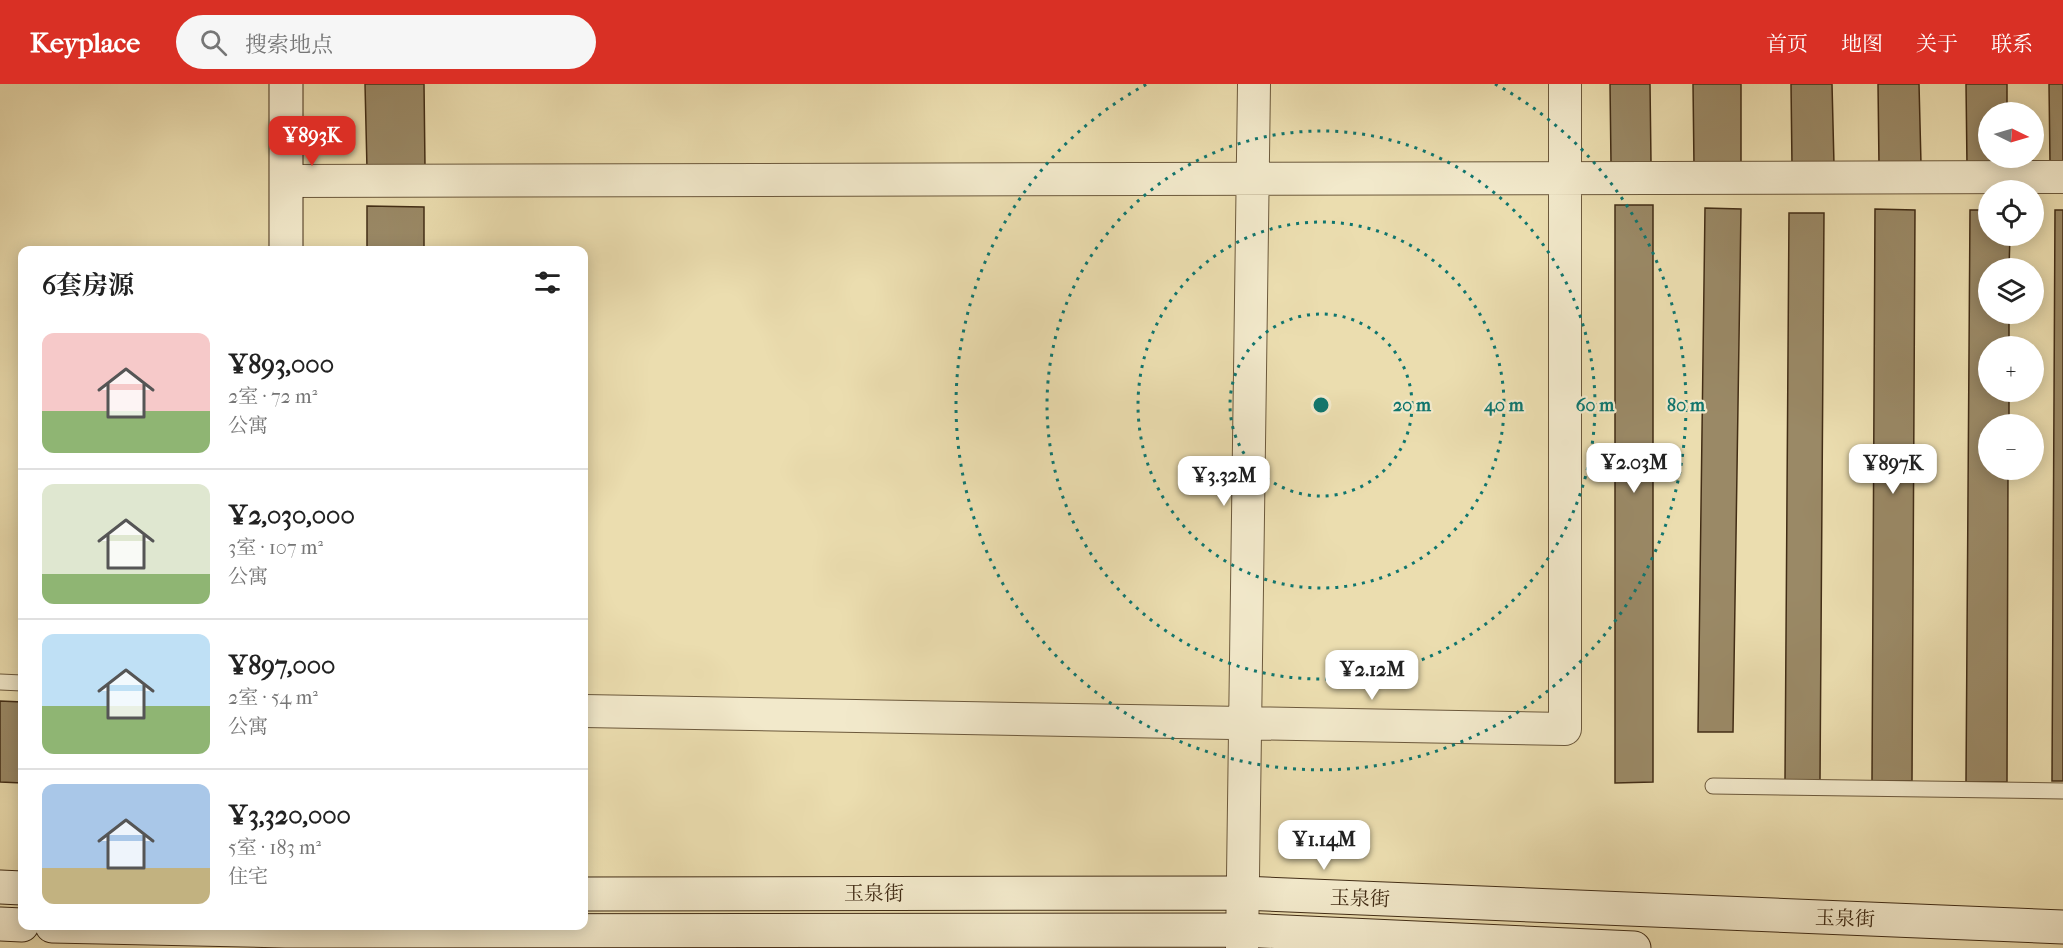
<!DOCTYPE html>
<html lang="zh">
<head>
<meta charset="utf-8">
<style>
	body { margin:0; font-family:"IM FELL French Canon","Noto Serif SC",serif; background:#f6f6f6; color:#222; height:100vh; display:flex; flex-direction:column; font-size:22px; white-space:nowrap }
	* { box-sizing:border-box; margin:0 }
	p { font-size:20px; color:#767676 }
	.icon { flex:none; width:33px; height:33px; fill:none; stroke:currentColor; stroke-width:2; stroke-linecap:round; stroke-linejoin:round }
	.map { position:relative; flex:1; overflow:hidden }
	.drawer { position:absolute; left:18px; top:162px; width:570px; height:684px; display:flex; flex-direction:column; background:#fff; border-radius:12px; box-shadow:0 3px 15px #0003 }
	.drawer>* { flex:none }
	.needle { width:39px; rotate:95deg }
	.controls { position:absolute; left:1978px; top:18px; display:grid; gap:12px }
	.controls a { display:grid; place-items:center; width:66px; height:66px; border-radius:50%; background:#fff; box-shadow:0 3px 15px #0003; font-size:30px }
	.price { position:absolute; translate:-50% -51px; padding:0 14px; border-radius:12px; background:#fff; color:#222; font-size:20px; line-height:39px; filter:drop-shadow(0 2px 3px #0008) }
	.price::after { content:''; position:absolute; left:50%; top:36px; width:18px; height:14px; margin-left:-9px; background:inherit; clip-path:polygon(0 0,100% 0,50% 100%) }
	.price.selected { background:#d93025; color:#fff }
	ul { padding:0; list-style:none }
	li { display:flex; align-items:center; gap:18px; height:150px; padding:0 24px }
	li+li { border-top:2px solid #e0e0e0 }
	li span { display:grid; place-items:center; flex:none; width:168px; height:120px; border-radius:12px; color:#555 }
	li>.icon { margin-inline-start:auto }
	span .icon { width:72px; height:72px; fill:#fffc; stroke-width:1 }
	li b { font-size:26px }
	h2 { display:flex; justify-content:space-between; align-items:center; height:72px; padding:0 24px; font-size:26px }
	header { display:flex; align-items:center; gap:36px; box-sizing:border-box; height:84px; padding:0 30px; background:#d93025; color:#fff }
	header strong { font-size:28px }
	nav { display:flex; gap:33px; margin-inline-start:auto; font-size:21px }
	.search { width:420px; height:54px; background:#f6f6f6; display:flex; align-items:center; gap:15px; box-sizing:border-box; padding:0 21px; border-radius:33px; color:#767676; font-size:22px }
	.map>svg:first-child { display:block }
	.building { fill:#9a8966; stroke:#422d16; stroke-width:1.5 }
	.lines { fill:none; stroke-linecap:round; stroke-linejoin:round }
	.lane-casing { stroke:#6c593c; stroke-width:17 }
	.street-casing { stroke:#6c593c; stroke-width:34 }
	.secondary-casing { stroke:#422d16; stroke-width:35 }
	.lane { stroke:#f2e9cb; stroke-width:15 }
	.street { stroke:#f2e9cb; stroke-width:32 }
	.secondary { stroke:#f2e9cb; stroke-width:33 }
	.ring { fill:none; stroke:#0f766e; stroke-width:3; stroke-dasharray:3 6 }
	.labels { text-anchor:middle; stroke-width:4.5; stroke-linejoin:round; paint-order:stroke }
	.street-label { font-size:20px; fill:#422d16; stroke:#f2e9cb }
	.centre { fill:#0f766e; stroke:#f2e9cb; stroke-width:3 }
	.ring-label { font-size:18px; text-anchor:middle; font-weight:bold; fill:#0f766e; stroke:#f2e9cb; stroke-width:4.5; stroke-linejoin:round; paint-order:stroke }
</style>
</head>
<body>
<header>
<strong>Keyplace</strong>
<div class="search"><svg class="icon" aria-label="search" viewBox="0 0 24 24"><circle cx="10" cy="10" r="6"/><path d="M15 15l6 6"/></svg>搜索地点</div>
<nav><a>首页</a><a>地图</a><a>关于</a><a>联系</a></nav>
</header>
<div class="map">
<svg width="2063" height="864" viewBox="0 0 2063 864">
	<rect width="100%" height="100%" fill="#ebddaf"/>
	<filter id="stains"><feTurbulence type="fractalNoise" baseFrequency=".00333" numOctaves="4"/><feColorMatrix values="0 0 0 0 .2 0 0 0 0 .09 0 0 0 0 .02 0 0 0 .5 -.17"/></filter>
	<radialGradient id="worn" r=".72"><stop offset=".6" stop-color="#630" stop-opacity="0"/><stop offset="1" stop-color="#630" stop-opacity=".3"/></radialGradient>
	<path class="building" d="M365,0H424L425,83L367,85Z
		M1610,0H1650L1651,78L1611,79Z
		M1693,0H1741V82H1694Z
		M1791,0H1832L1834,81H1792Z
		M1878,0H1919L1921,80L1879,81Z
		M1966,0H2007V28H1989V74H2008V80L1967,81Z
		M2049,0H2063V79H2050Z
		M1615,121H1653V698L1615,699Z
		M367,122L424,123V166H367Z
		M1705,124L1741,125L1733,648H1698Z
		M1875,125L1915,126L1912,697H1872Z
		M1970,126H1989V152H2010L2009,184H1989V230H2009V262H1989V308H2009V340H1989V386H2008L2007,698H1966Z
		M2055,126H2063V697H2052Z
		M1789,129H1824L1820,696H1785Z
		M133,163L210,164V166H133Z
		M0,617L22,618V699L0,698Z"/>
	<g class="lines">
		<g class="lane-casing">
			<path id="lane" d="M0,598L22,599
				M1713,702L2063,707"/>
		</g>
		<g class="street-casing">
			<path id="street" d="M286,97L2063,93
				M584,627L1565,645V0
				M1242,864L1254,0"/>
		</g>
		<g class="secondary-casing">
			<path id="secondary" d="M286,166V0
				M0,803L22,804
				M584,810L1242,809L2063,843
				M0,840L22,841
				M52,842L286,847L1242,846L1634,864"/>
		</g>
		<use href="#lane" class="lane"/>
		<use href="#street" class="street"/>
		<use href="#secondary" class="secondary"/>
	</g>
	<g class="ring">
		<circle cx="1321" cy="321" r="91"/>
		<circle cx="1321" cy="321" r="183"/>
		<circle cx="1321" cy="321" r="274"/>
		<path d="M1495 0A365 365 0 1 1 1147 0"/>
	</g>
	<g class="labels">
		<g class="street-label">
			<text x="874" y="816">玉泉街</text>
			<text transform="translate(1360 814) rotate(2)" y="7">玉泉街</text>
			<text transform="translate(1845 834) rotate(2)" y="7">玉泉街</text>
		</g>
	</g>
	<circle cx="1321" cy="321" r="9" class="centre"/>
	<g class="ring-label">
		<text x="1412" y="327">20 m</text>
		<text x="1504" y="327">40 m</text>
		<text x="1595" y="327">60 m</text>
		<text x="1686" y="327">80 m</text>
	</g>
	<rect width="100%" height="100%" filter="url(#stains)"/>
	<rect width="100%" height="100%" fill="url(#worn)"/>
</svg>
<div class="controls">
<a><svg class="needle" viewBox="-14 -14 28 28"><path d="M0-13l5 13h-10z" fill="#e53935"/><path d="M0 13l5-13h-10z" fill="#767676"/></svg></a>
<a><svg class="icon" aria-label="locate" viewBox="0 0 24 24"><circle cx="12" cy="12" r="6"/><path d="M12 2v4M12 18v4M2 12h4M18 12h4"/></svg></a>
<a><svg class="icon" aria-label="layers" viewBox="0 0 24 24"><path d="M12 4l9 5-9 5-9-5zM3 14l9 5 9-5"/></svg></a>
<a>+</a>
<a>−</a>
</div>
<b class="price selected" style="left:312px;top:83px">¥893K</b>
<b class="price" style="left:1634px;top:410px">¥2.03M</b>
<b class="price" style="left:1893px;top:411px">¥897K</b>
<b class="price" style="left:1224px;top:423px">¥3.32M</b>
<b class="price" style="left:1372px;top:617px">¥2.12M</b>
<b class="price" style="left:1324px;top:787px">¥1.14M</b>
<section class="drawer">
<h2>6套房源<svg class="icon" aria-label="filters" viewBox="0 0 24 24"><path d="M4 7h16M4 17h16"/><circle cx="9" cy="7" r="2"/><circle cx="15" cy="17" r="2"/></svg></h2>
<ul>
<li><span style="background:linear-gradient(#f6c9c9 65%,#8fb573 0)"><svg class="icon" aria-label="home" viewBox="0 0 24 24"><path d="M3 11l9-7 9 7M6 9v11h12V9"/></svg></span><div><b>¥893,000</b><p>2室 · 72 m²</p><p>公寓</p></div></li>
<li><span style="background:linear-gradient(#dfe7d0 75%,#8fb573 0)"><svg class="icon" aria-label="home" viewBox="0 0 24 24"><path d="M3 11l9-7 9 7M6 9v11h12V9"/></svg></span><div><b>¥2,030,000</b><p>3室 · 107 m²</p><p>公寓</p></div></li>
<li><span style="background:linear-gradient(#bfe0f5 60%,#8fb573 0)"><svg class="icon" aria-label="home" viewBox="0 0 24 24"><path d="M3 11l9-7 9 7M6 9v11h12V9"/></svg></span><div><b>¥897,000</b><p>2室 · 54 m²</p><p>公寓</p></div></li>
<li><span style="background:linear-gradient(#a9c7e8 70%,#c2b280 0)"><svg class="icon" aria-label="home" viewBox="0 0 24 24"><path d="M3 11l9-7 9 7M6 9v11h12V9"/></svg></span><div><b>¥3,320,000</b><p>5室 · 183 m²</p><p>住宅</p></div></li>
</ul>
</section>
</div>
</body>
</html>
